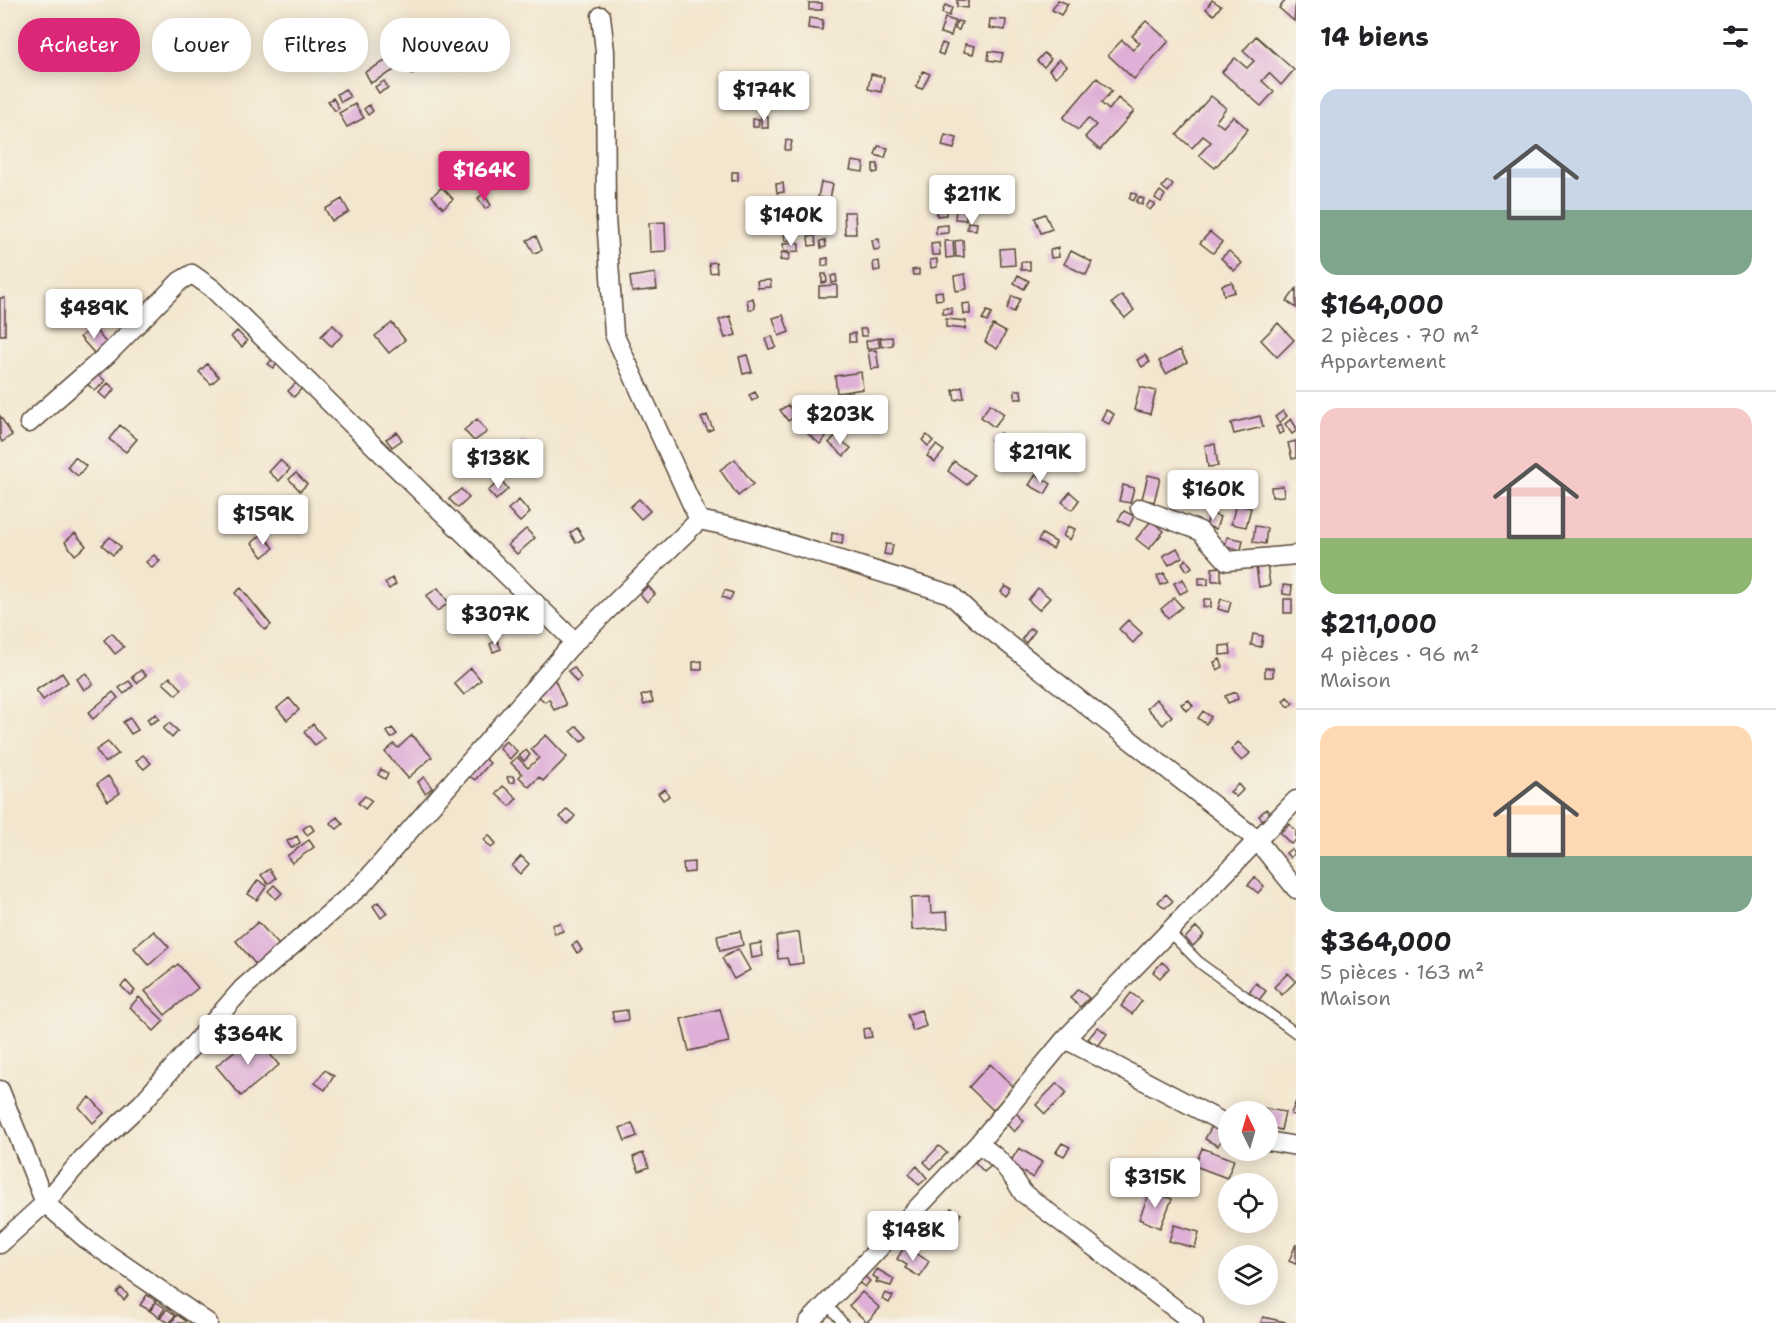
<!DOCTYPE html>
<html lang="fr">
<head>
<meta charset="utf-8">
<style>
	body { margin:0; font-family:"Shantell Sans",sans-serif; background:#f6f6f6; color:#202124; height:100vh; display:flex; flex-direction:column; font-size:22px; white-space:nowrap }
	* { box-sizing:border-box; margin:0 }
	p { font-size:20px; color:#757577 }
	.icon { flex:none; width:33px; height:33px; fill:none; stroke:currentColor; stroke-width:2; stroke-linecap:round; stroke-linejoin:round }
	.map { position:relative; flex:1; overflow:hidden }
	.side { display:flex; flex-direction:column; background:#fff; width:480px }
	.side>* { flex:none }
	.banner { position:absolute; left:18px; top:18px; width:570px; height:54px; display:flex; gap:12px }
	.needle { width:39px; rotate:355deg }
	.buttons { position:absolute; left:1218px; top:1101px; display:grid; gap:12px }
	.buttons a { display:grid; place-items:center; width:60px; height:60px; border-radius:50%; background:#fff; box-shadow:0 3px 15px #0003; font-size:30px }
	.price { position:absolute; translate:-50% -51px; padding:0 14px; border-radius:6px; background:#fff; color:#222; font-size:20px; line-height:39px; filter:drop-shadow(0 2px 3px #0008) }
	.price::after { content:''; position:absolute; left:50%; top:36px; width:18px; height:14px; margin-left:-9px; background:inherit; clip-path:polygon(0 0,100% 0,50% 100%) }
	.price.current { background:#db2777; color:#fff }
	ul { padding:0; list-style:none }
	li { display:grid; align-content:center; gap:12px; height:318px; padding:0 24px }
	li+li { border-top:2px solid #e0e0e0 }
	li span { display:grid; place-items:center; height:186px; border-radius:18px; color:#555 }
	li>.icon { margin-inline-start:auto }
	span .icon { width:108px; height:108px; fill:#fffc; stroke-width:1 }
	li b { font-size:26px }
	h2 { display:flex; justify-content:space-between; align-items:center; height:72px; padding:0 24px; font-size:26px }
	.chip { padding:0 21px; border-radius:24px; background:#fff; box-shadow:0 3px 15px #0003; font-size:21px; line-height:54px }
	.chip.current { background:#db2777; color:#fff }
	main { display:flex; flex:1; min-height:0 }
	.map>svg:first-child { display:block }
	.building { fill:#dfafd7 }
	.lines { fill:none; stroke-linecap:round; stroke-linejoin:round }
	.lane-casing { stroke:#574638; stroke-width:12 }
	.street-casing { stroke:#574638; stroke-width:21 }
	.lane { stroke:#fff; stroke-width:9 }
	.street { stroke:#fff; stroke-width:18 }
</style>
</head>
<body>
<main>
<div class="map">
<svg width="1296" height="1323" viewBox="0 0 1296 1323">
	<rect width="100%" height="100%" fill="#f7f3e8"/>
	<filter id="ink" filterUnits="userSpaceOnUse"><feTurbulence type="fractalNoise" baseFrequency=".0167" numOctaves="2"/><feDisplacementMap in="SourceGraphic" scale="12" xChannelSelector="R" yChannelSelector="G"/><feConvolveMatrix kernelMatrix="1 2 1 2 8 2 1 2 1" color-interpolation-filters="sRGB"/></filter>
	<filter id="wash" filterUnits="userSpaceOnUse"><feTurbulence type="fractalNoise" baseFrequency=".008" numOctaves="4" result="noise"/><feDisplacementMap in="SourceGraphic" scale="24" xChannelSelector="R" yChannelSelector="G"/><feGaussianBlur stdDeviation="1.35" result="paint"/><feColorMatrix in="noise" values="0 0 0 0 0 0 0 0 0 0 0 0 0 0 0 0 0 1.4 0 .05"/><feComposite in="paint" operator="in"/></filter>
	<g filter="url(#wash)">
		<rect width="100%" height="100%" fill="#f3e6ce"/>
		<g id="blocks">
			<path class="building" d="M957,0H968V8L957,7Z
				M1058,0L1068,4L1061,15L1052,10Z
				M1212,0L1221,6L1214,15L1206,9Z
				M1286,0H1296L1294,21L1279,8Z
				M809,3H822V10H809Z
				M945,5L952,8L949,16L942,13Z
				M809,18L823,20L822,30L808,28Z
				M945,18L955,21L951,36L940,33Z
				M990,19L1006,20L1005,30L989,28Z
				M957,21L962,22L959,30L955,29Z
				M1146,21L1169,41L1134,79L1108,55L1122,40L1133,50L1140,43L1132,36Z
				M1256,36L1294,70L1281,85L1269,73L1262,81L1274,92L1261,106L1222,72L1235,58L1247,68L1254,61L1243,51Z
				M942,43L947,45L943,55L938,53Z
				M965,44L975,46L973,54L964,52Z
				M989,51L1003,53L1001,62L988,60Z
				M1044,53L1051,59L1044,67L1037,61Z
				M396,55L402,66L371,83L365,72Z
				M1059,59L1067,66L1056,77L1049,70Z
				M412,61L419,69L412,75L405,66Z
				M923,71L930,74L922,89L916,87Z
				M871,74L884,77L881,92L868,89Z
				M1097,78L1112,91L1101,103L1109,110L1118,98L1134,111L1100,150L1085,137L1096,125L1088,118L1078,130L1063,118Z
				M384,81L388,88L379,93L375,87Z
				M345,89L350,97L341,102L337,94Z
				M1211,96L1226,108L1216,121L1223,127L1233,116L1248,129L1215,168L1199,155L1211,142L1203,136L1192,148L1177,135Z
				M333,98L339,108L335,111L328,101Z
				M355,104L364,118L347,127L339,113Z
				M369,105L373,111L368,115L364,109Z
				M761,116H768V128H761Z
				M753,119H759L758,127H753Z
				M945,135L957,138L954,149L942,146Z
				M786,140L792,141L790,150H785Z
				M878,146L888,148L885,158L875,155Z
				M852,161L864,163L863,172L850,170Z
				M873,164H878V172L873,173Z
				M732,172H738V180L732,181Z
				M1167,181L1173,185L1168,192L1162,187Z
				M821,182L833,184L830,199L818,197Z
				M783,183L784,192L777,193L776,184Z
				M442,187L453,199L443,208L432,196Z
				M985,190L986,201L970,203L968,192Z
				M1160,191L1165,195L1161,202L1155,198Z
				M1132,192L1137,195L1133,201L1129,198Z
				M484,194L491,205L485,209L478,198Z
				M939,196H949V201H939Z
				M1139,197L1144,199L1142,205L1136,202Z
				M342,199L349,212L332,221L325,209Z
				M781,201L787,202L785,210L779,209Z
				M1150,201L1155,204L1150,210L1146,207Z
				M946,205V215L937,216V206Z
				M956,210L966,211V220L955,219Z
				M844,212H855L856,234H845Z
				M1045,214L1052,229L1041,233L1035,218Z
				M665,222L666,251L650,252L649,223Z
				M968,222L977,223L976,230L967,229Z
				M828,224V234H823L822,225Z
				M948,225V233L936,234V226Z
				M784,232H790V240L785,241Z
				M1210,232L1222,242L1213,253L1200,243Z
				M536,236L542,250L534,253L527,240Z
				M815,236L816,245L809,246L808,237Z
				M879,239L880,249L874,250L872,240Z
				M825,240L826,247L821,248L820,241Z
				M963,240L964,257H956L955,241Z
				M945,241H953L954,257L946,258Z
				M799,243V251L784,252L783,244Z
				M939,243L940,255H932L931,244Z
				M1014,248L1015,265L1001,266L1000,249Z
				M1058,248L1059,257L1051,258L1050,250Z
				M1071,251L1092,262L1086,275L1064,264Z
				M1229,251L1242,263L1234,271L1221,258Z
				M782,252L790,254L788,261L780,260Z
				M828,258V265L822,266V259Z
				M937,259V267L931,268L930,260Z
				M879,261L880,270L874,271L873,262Z
				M716,262L717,272L710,273L709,263Z
				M1021,262H1030V270H1021Z
				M919,269V275H913L912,270Z
				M655,273L657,289L632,292L630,277Z
				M822,274H826L827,282L822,283Z
				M965,274L967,289L956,291L954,276Z
				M836,275L837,282L832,283L831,276Z
				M1018,275L1029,281L1024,289L1014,283Z
				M770,280L771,287L758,288L757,281Z
				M1232,282L1235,292L1224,295L1222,285Z
				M837,285V297H819V286Z
				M1296,289V308L1287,301Z
				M942,291L943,299L936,300L935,292Z
				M1122,295L1134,310L1125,318L1112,303Z
				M1012,296L1020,299L1014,312L1007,309Z
				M0,298H5V335H0Z
				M753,298L755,308L749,310L747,300Z
				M970,303V314H963L962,304Z
				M126,308L135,317L125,327L116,317Z
				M943,308H952V314H943Z
				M987,311L992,313L987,322L982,319Z
				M783,315L789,332L779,336L773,318Z
				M730,316L736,335L725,338L719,320Z
				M946,319L966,321L965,329L946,327Z
				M392,323L405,340L389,353L375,336Z
				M1278,323L1294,340L1277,357L1261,340Z
				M333,325L343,335L331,346L321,336Z
				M993,325L1006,332L997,349L985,342Z
				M93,327L107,344L95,354L80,337Z
				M860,329H866L867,336H861Z
				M237,331L247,341L242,347L231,337Z
				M855,333L856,342H849V334Z
				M772,336L776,347L769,349L765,339Z
				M892,337L893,345L882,347L880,338Z
				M878,338L880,347L867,349L866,341Z
				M876,350L879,368L871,369L868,351Z
				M1180,350L1187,362L1166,374L1159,361Z
				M747,355L752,372L743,374L739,357Z
				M1145,355L1150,362L1142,367L1137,360Z
				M273,358L278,362L274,368L268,364Z
				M207,364L219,377L211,384L199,372Z
				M96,372L105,381L95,391L86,383Z
				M861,372L863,389L837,393L835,376Z
				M297,382L302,388L294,397L288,391Z
				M108,383L115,389L106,399L99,393Z
				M962,387L964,398L955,400L953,390Z
				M1140,387L1156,391L1150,414L1134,410Z
				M1015,390H1021L1022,399H1015Z
				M755,392L758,397L752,401L749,395Z
				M990,404L1004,414L994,427L981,417Z
				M788,405L796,416L788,421L780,410Z
				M1106,410L1114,414L1109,424L1101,420Z
				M1283,411L1287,416L1279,423L1275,417Z
				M707,415L713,429L708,431L701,418Z
				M0,416L12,435L2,442L0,438Z
				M1260,416L1263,427L1234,434L1231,423Z
				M477,419L487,432L474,441L464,430Z
				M1291,419L1296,427V431L1292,434L1285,424Z
				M120,425L137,439L126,452L109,439Z
				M815,425L827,435L820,444L808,434Z
				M1281,425L1284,432L1279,434L1276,427Z
				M397,432L402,440L392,447L386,439Z
				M1000,433L1010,446L1001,453L991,440Z
				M927,435L933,441L928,446L922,440Z
				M835,436L851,448L844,456L829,443Z
				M525,441L533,451L520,461L512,450Z
				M1296,441V458L1292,459L1288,443Z
				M1215,444L1218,466L1208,467L1205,445Z
				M936,445L944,451L935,462L927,456Z
				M75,457L86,466L78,476L67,467Z
				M735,459L753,484L738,496L720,470Z
				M280,460L290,469L279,481L269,472Z
				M954,461L974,475L967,485L948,471Z
				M296,473L307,484L300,491L289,479Z
				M1036,474L1051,484L1045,494L1029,485Z
				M1148,475L1160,478L1154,502L1142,499Z
				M501,480L508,489L496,500L488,491Z
				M1123,485L1134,488L1130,503L1119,501Z
				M1283,486L1284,496L1272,497L1271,487Z
				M461,489L469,498L458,508L449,499Z
				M1070,492L1079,500L1072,510L1062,502Z
				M639,499L650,511L641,519L630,507Z
				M519,500L530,513L520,522L508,509Z
				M1236,504L1251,508L1246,527L1231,524Z
				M1124,511L1134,516L1129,526L1118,520Z
				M1210,513L1220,517L1216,529L1206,526Z
				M1151,521L1164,531L1149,549L1136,539Z
				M1068,526L1075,529L1070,540L1063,536Z
				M1255,526L1267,528L1265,544L1253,542Z
				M577,528L584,538L576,543L570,533Z
				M526,529L535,538L517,554L508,545Z
				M75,533L86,546L75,555L65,542Z
				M832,533L843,535L842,544L831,542Z
				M262,534L274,548L263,557L252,543Z
				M1042,534L1056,542L1053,549L1038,541Z
				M110,537L121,547L113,555L102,545Z
				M1227,537L1243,540L1241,550L1225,547Z
				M886,544L893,545L891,555L884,554Z
				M1177,548L1182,557L1169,565L1163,556Z
				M154,555L160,561L152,568L146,562Z
				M1186,559L1192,567L1187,571L1182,563Z
				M1267,564L1270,585L1259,587L1256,566Z
				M1221,567V581H1212V568Z
				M1164,573L1168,582L1161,585L1157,576Z
				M392,578L396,584L389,589L385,583Z
				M1199,578H1208V585H1199Z
				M1183,579L1188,590L1180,594L1174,583Z
				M1283,585L1292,586L1291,595L1283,594Z
				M648,586L655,594L647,602L640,594Z
				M1005,586L1012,590L1007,597L1001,592Z
				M241,588L271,625L265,630L235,593Z
				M438,588L449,603L437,611L426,596Z
				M1038,588L1050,598L1039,610L1028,600Z
				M725,590L733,593L730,600L722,597Z
				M1174,598L1182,607L1168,618L1161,609Z
				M1204,599H1211V607H1203Z
				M1221,599L1231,602L1228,612L1218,609Z
				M1284,599H1292V613H1284Z
				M1128,620L1142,633L1133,643L1119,629Z
				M1030,628L1035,631L1026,643L1022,639Z
				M112,633L124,647L115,654L104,640Z
				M1253,634L1263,636L1261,647L1251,645Z
				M497,640L501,649L493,652L490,644Z
				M1230,645L1231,654L1220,655V646Z
				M1220,659L1223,667L1217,670L1214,662Z
				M702,661V670H693V662Z
				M574,667L581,678L576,682L568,671Z
				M471,668L481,680L464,695L454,683Z
				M1265,668H1273V677H1265Z
				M141,670L146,675L137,683L132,677Z
				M62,673L68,682L43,700L36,690Z
				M86,673L93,684L84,690L77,679Z
				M170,677L182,689L176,695L163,683Z
				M554,678L566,705L554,710L549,699L545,702L538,696Z
				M129,681L133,686L124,694L119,688Z
				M113,692L118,698L93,719L88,713Z
				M1236,692L1238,699L1228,703L1225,696Z
				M650,693L653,702L644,705L641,696Z
				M1287,697L1293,703L1289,707L1283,701Z
				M289,698L299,710L287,720L277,708Z
				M1156,699L1172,716L1163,725L1147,708Z
				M1189,700L1193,706L1186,711L1181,704Z
				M1203,711L1211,717L1206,724L1198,718Z
				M156,714L159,719L150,724L147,719Z
				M130,718L138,730L131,734L123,722Z
				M169,723L178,731L172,738L163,729Z
				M313,724L324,738L315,745L304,732Z
				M577,726L587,737L581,742L571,731Z
				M392,728L397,734L391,738L387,732Z
				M412,735L432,757L408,778L385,752L394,744L398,748Z
				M546,735L567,757L543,781L539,777L529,787L519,777L522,774L511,763L517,757L528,768L539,758L531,749Z
				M506,741L517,751L510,759L499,748Z
				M108,742L118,754L105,763L96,750Z
				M1238,742L1250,753L1242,761L1231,750Z
				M526,750L530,755L524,761L519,756Z
				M143,755L151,763L144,769L136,761Z
				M483,757L490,763L475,780L468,775Z
				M381,769L388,774L385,779L378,775Z
				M108,776L120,793L108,801L97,784Z
				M513,776L515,782L509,783L507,777Z
				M424,777L432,788L425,793L418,782Z
				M1238,784L1243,790L1236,797L1230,792Z
				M503,786L517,798L510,806L496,794Z
				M665,789L669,796L663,800L658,793Z
				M365,796L372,801L365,809L358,803Z
				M567,809L575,816L568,824L560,817Z
				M1266,809L1273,816L1265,822L1259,816Z
				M337,817L343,824L337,829L330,823Z
				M310,824L314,830L307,835L303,829Z
				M1289,824L1296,831V840L1291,844L1280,833Z
				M489,835L496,844L491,848L484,840Z
				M297,836L300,843L291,848L287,841Z
				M309,840L314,847L292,863L287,856Z
				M1291,849L1295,853L1290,858L1286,853Z
				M521,856L529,864L520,874L512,866Z
				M694,862V872L684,873L683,863Z
				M270,869L276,878L268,884L261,875Z
				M1255,877L1264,886L1258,893L1248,885Z
				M258,880L267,886L257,900L248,894Z
				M274,885L282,893L276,899L268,891Z
				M1166,894L1173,901L1165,908L1158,902Z
				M930,897L931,913L947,912L948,928L912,930L911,898Z
				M378,902L387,913L381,918L373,906Z
				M258,922L280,946L257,966L236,941Z
				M560,923L563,931L555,934L552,925Z
				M1196,927L1204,935L1193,946L1185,938Z
				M154,931L169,947L149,965L134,948Z
				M740,931L743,945L720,951L717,936Z
				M799,932L803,963L789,965L787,958L778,959L776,936Z
				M577,942L582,950L577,953L572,945Z
				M761,943L763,956L752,958L750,945Z
				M738,949L750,970L734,979L722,958Z
				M1162,962L1169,968L1160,978L1153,972Z
				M178,964L198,988L165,1015L145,991Z
				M1288,973L1296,981L1282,995L1274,987Z
				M126,981L135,991L130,995L121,986Z
				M1256,983L1266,991L1259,1000L1249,992Z
				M1078,989L1089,998L1080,1007L1070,998Z
				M1131,993L1142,1001L1132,1014L1121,1006Z
				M139,997L164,1021L154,1031L130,1007Z
				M720,1009L729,1042L689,1051L681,1019Z
				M627,1010L628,1020L614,1022L612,1012Z
				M921,1010L926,1026L913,1031L907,1015Z
				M1098,1027L1107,1034L1098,1046L1088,1039Z
				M870,1028L872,1037L864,1038L863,1029Z
				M254,1035L279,1065L241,1096L216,1066Z
				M990,1064L1014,1087L993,1110L969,1087Z
				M325,1070L334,1076L325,1090L315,1083Z
				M1057,1083L1067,1093L1045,1114L1036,1105Z
				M90,1097L104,1113L93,1123L79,1107Z
				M1296,1101V1116L1291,1114Z
				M1258,1107L1285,1112L1281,1130L1268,1127V1112H1257Z
				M1013,1110L1024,1121L1014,1132L1003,1120Z
				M632,1123L637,1136L625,1141L620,1128Z
				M1213,1124L1226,1131L1218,1146L1205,1139Z
				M1062,1143L1070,1147L1064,1156L1056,1152Z
				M939,1146L947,1153L931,1169L924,1162Z
				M1019,1148L1042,1162L1033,1178L1009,1164Z
				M1202,1148L1234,1160L1227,1178L1195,1166Z
				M643,1153L649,1167L639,1171L633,1157Z
				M982,1156L991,1166L984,1172L975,1162Z
				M917,1166L927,1178L919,1185L909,1174Z
				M1150,1191L1172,1199L1160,1228L1139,1219Z
				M951,1208L961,1214L957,1221L947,1214Z
				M943,1218L955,1228L943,1243L931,1233Z
				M1174,1225L1199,1232L1195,1248L1169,1241Z
				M1296,1244V1264L1289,1261Z
				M904,1247L929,1261L920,1277L905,1268L907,1265L897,1259Z
				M877,1269L894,1279L891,1286L876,1282L878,1279L873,1276Z
				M864,1276L870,1281L865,1287L858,1282Z
				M121,1288L128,1295L124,1300L117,1293Z
				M862,1292L880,1308L867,1322L849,1306Z
				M885,1293L893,1296L889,1303L882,1299Z
				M147,1295L156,1301L149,1310L140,1305Z
				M156,1302L165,1308L159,1317L150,1311Z
				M167,1309L175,1315L170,1323L160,1318Z
				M177,1315L186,1321L184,1323H171Z
				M1263,1317L1285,1322L1284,1323H1261Z"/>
		</g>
	</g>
	<g filter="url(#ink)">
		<use href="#blocks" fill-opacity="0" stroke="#574638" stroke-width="1.5"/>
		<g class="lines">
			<g class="lane-casing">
				<path id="lane" d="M1168,931L1201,964L1296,1033
					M826,1303L843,1323"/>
			</g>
			<g class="street-casing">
				<path id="street" d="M29,423L108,354L180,281L192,274L212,288L575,642
					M1140,508L1200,531L1227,561L1296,555
					M699,520L741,529L950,594L978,620L1256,839L1296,889
					M1065,1039L1228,1125
					M0,1090L45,1203L86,1239L208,1323
					M1268,1141L1296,1146
					M978,1144C999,1156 1011,1173 1023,1193L1194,1323
					M0,1244L45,1203L83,1158L142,1103L243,988L362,885L569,648L699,520L614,334L606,218L605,51L601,16
					M808,1323L978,1144L1065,1039L1296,800"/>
			</g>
			<use href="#lane" class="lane"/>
			<use href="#street" class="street"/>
		</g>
	</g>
</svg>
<div class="buttons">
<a><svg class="needle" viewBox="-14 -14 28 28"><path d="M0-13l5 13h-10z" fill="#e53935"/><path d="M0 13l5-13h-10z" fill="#757577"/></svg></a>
<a><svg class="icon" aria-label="locate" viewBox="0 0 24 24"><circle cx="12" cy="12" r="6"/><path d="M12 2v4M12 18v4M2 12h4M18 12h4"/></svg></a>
<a><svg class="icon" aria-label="layers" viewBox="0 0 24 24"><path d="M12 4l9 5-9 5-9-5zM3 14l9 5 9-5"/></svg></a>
</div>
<b class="price" style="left:764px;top:122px">$174K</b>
<b class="price current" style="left:484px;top:202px">$164K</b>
<b class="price" style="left:972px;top:226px">$211K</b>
<b class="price" style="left:791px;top:247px">$140K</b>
<b class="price" style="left:94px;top:340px">$489K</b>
<b class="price" style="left:840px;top:446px">$203K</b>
<b class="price" style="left:1040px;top:484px">$219K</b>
<b class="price" style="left:498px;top:490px">$138K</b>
<b class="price" style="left:1213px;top:521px">$160K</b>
<b class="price" style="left:263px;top:546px">$159K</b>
<b class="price" style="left:495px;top:646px">$307K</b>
<b class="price" style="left:248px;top:1066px">$364K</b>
<b class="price" style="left:1155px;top:1209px">$315K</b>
<b class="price" style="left:913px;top:1262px">$148K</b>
<div class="banner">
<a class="chip current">Acheter</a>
<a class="chip">Louer</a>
<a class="chip">Filtres</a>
<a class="chip">Nouveau</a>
</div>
</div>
<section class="side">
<h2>14 biens<svg class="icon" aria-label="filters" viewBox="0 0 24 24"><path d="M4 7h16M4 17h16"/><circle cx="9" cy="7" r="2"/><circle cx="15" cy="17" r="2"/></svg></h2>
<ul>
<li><span style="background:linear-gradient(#c9d6e8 65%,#7fa58c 0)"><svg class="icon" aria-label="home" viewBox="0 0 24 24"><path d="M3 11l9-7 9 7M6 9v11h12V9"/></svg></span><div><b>$164,000</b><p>2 pièces · 70 m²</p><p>Appartement</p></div></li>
<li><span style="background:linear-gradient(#f6c9c9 70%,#8fb573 0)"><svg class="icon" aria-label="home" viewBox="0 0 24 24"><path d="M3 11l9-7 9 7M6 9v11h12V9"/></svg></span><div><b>$211,000</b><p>4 pièces · 96 m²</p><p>Maison</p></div></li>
<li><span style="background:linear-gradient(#ffd9b3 70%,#7fa58c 0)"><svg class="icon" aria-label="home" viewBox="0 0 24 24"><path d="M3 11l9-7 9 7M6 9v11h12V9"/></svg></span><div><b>$364,000</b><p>5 pièces · 163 m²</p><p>Maison</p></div></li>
</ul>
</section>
</main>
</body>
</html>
